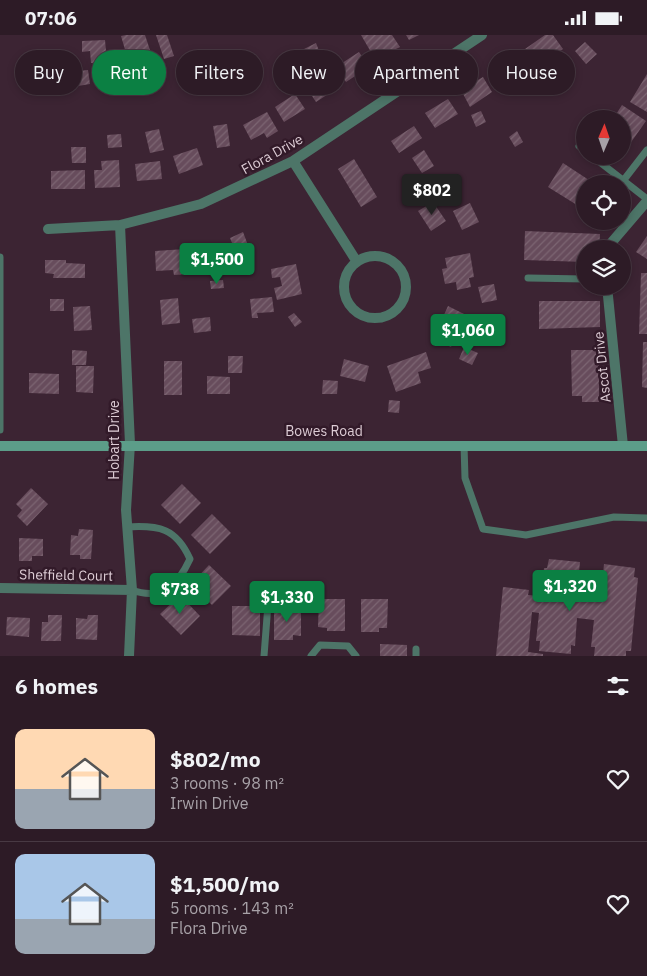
<!DOCTYPE html>
<html lang="en">
<head>
<meta charset="utf-8">
<style>
	body { margin:0; font-family:"IBM Plex Sans",sans-serif; background:#35242e; color:#f1f3f6; height:100vh; display:flex; flex-direction:column; font-size:19px; white-space:nowrap }
	* { box-sizing:border-box; margin:0 }
	p { font-size:16px; color:#a7a1a7 }
	.icon { flex:none; width:28px; height:28px; fill:none; stroke:currentColor; stroke-width:2; stroke-linecap:round; stroke-linejoin:round }
	.map { position:relative; height:621px; overflow:hidden }
	.panel { display:flex; flex-direction:column; background:#2d1b26; flex:1 }
	.panel>* { flex:none }
	.banner { position:absolute; left:15px; top:15px; width:618px; height:45px; display:flex; gap:10px }
	.needle { width:32px; rotate:2deg }
	.fabs { position:absolute; left:576px; top:75px; display:grid; gap:10px }
	.fabs a { display:grid; place-items:center; width:55px; height:55px; border-radius:50%; background:#2d1b26; box-shadow:0 2px 8px #0003,0 0 0 1px #483943; font-size:25px }
	.price { position:absolute; translate:-50% -42px; padding:0 11px; border-radius:5px; background:#0b8043; color:#fff; font-size:16px; line-height:32px; filter:drop-shadow(0 1px 2px #0008) }
	.price::after { content:''; position:absolute; left:50%; top:30px; width:15px; height:11px; margin-left:-8px; background:inherit; clip-path:polygon(0 0,100% 0,50% 100%) }
	.price.on { background:#222; color:#fff }
	ul { padding:0; list-style:none }
	li { display:flex; align-items:center; gap:15px; height:125px; padding:0 15px }
	li+li { border-top:1px solid #483943 }
	li span { display:grid; place-items:center; flex:none; width:140px; height:100px; border-radius:10px; color:#555 }
	li>.icon { margin-inline-start:auto }
	span .icon { width:60px; height:60px; fill:#fffc; stroke-width:1 }
	li b { font-size:21px }
	h2 { display:flex; justify-content:space-between; align-items:center; height:60px; padding:0 15px; font-size:21px }
	.pill { padding:0 18px; border-radius:22px; background:#2d1b26; box-shadow:0 2px 8px #0003,0 0 0 1px #483943; font-size:18px; line-height:45px }
	.pill.on { background:#0b8043; color:#fff }
	.status { display:flex; justify-content:space-between; align-items:center; height:35px; padding:0 25px; background:#2d1b26; direction:ltr }
	.status svg { height:14px; fill:currentColor }
	.map>svg:first-child { display:block }
	.building { fill:url(#building-hatch) }
	.lines { fill:none; stroke-linecap:round; stroke-linejoin:round }
	.service { stroke:#4d7568; stroke-width:7 }
	.minor { stroke:#4d7568; stroke-width:10 }
	.secondary { stroke:#5c9d89; stroke-width:10 }
	.labels { text-anchor:middle; stroke-width:5; stroke-linejoin:round; paint-order:stroke }
	.street-label { font-size:14px; fill:#ddccd5; stroke:#321a29 }
</style>
</head>
<body>
<div class="status"><b>07:06</b><svg viewBox="0 0 49 12"><path d="M0 12V9h3v3zM5 12V6h3v6zM10 12V3h3v9zM15 12V0h3v12zM26 1h20v11H26zM47 4h2v5h-2z"/></svg></div>
<div class="map">
<svg width="647" height="621" viewBox="0 0 647 621">
	<defs>
		<pattern id="building-hatch" width="6" height="6" patternUnits="userSpaceOnUse" patternTransform="scale(1.25)"><rect width="6" height="6" fill="#674c5c"/><path d="M-1 1l2-2M0 6l6-6M5 7l2-2" fill="none" stroke="#7c6572"/></pattern>
	</defs>
	<rect width="100%" height="100%" fill="#3c2433"/>
	<path class="building" d="M126,0H145L154,27L144,30L139,14L126,18L121,1Z
		M156,0H167L174,21L164,24Z
		M361,0H392L400,12L375,24Z
		M406,0H419L409,5Z
		M545,0H553L563,14L537,31L525,14Z
		M105,5L107,27L91,28L90,16L82,17V6Z
		M585,7L597,19L586,29L575,16Z
		M316,8L321,21L310,26L304,14Z
		M359,17L369,32L346,47L336,32Z
		M514,21L525,34L508,48L497,36Z
		M88,35L90,49L72,52L70,37Z
		M282,35L287,45L279,49L273,39Z
		M554,37L563,55L553,60L548,49L545,50L541,43Z
		M326,39L336,54L316,67L306,52Z
		M647,39V77L630,67Z
		M483,42L492,57L470,72L461,55Z
		M295,59L305,74L284,87L275,72Z
		M448,64L458,79L435,93L425,78Z
		M622,70L646,86L622,120V84H613Z
		M481,76L486,87L476,92L471,80Z
		M267,77L278,96L267,103L264,98L251,105L243,90Z
		M227,89L230,111L217,113L213,91Z
		M414,91L422,103L399,118L391,106Z
		M159,94L164,115L150,118L145,97Z
		M517,96L523,107L515,112L509,102Z
		M121,99L122,112L108,113L107,100Z
		M71,112H86V128H72Z
		M197,113L203,130L179,139L173,121Z
		M424,115L434,131L422,138L412,123Z
		M354,124L377,162L361,172L338,134Z
		M119,125L120,152L95,153L94,135H102L101,126Z
		M160,126L162,144L137,146L135,129Z
		M563,128L595,149H585V175L548,152Z
		M85,135V154H51V136Z
		M433,167L446,186L431,196L418,176Z
		M470,168L479,187L462,195L453,176Z
		M602,186H615L611,192Z
		M525,196L600,199L599,214H585V227L524,225Z
		M243,197L249,213L236,218L230,203Z
		M647,201V224L636,217Z
		M201,213L203,238L174,240L173,235L156,236L155,216Z
		M470,218L474,242L469,243L471,252L457,255L456,247L445,249L442,234L447,233L445,223Z
		M45,225H66V228L85,229V243H53L54,239L45,238Z
		M296,229L302,259L277,265L274,253L282,251L280,242L272,243L271,234Z
		M641,238H647V299H639Z
		M223,245L224,253L211,254L210,246Z
		M494,249L497,265L482,268L478,252Z
		M272,262L274,277L257,278L258,283H252L250,264Z
		M178,263L180,288L162,290L160,265Z
		M50,264H64V276H50Z
		M539,266H600V292L539,294Z
		M90,271L92,295L74,296L73,272Z
		M448,271L466,280L451,312L433,304Z
		M294,278L302,287L295,292L288,282Z
		M210,282L211,296L194,298L192,284Z
		M643,307H647V353L642,352Z
		M464,312L478,318L472,330L459,324Z
		M72,315L87,316L86,330H72Z
		M571,315H599V367H582V361H572Z
		M426,317L431,333L418,337L421,348L396,357L387,331Z
		M228,321H243L242,338H228Z
		M344,324L369,331L365,347L340,341Z
		M164,326H182V360H164Z
		M76,331H94L93,358L76,357Z
		M29,338L59,339V359L29,358Z
		M207,341L230,342V359H207Z
		M323,345L338,346L337,359H322Z
		M389,365L400,366L399,378L388,377Z
		M182,449L201,468L180,489L161,470Z
		M31,453L48,469L27,491L17,481L22,475L16,469Z
		M212,479L231,498L210,519L191,500Z
		M79,494L93,495L91,524H80V520H70L71,500L78,501Z
		M19,503L43,504V521H32V526H19Z
		M549,524L580,527L579,537H583L580,564L597,565L600,539H603L604,529L635,533L634,542L638,543L631,616H626V621H594L595,612H591L594,585L577,583L575,611L571,610V619L539,616L540,606H536L539,578L532,577L528,617L543,619V621H496L503,552L529,555L528,560L541,561L544,533H547Z
		M209,530L231,551L212,570L191,549Z
		M180,560L200,581L181,600L160,579Z
		M319,564H345V596H327V593L318,592Z
		M361,564H388L387,593H379V597H361Z
		M232,571H260V601L232,600Z
		M274,572H301V601L293,600V605H274Z
		M48,580H62L61,606H41L42,587H48Z
		M88,580H98L97,605L76,604V583L87,584Z
		M7,582L30,583L29,602L6,600Z
		M380,609L407,610V621H380Z"/>
	<g class="lines">
		<path class="service" d="M579,111L585,115
			M592,121L647,164
			M623,146L647,115
			M0,222V395
			M528,243L585,244
			M464,410L465,443L483,494L526,500L614,482L647,483
			M127,492C159,490 176,493 190,524C178,550 162,566 132,555
			M264,621L268,569
			M311,621L320,610L348,611L356,621
			M416,621V614"/>
		<path class="minor" d="M293,126L357,227
			M120,190L130,409L126,475L132,555L129,621
			M48,194L120,190L201,169L293,126L482,0
			M606,214L647,166
			M344 252a31 31 0 1 1 62 0a31 31 0 1 1-62 0Z
			M607,251L623,411
			M0,553L132,555"/>
		<path class="secondary" d="M0,411H647"/>
	</g>
	<g class="labels">
		<g class="street-label">
			<text transform="translate(272 119) rotate(-29)" y="5">Flora Drive</text>
			<text transform="translate(602 332) rotate(-96)" y="5">Ascot Drive</text>
			<text x="324" y="401">Bowes Road</text>
			<text transform="translate(114 405) rotate(-90)" y="5">Hobart Drive</text>
			<text transform="translate(66 540) rotate(1)" y="5">Sheffield Court</text>
		</g>
	</g>
</svg>
<div class="fabs">
<a><svg class="needle" viewBox="-14 -14 28 28"><path d="M0-13l5 13h-10z" fill="#e53935"/><path d="M0 13l5-13h-10z" fill="#a7a1a7"/></svg></a>
<a><svg class="icon" aria-label="locate" viewBox="0 0 24 24"><circle cx="12" cy="12" r="6"/><path d="M12 2v4M12 18v4M2 12h4M18 12h4"/></svg></a>
<a><svg class="icon" aria-label="layers" viewBox="0 0 24 24"><path d="M12 4l9 5-9 5-9-5zM3 14l9 5 9-5"/></svg></a>
</div>
<b class="price on" style="left:432px;top:181px">$802</b>
<b class="price" style="left:217px;top:250px">$1,500</b>
<b class="price" style="left:468px;top:321px">$1,060</b>
<b class="price" style="left:570px;top:577px">$1,320</b>
<b class="price" style="left:180px;top:580px">$738</b>
<b class="price" style="left:287px;top:588px">$1,330</b>
<div class="banner">
<a class="pill">Buy</a>
<a class="pill on">Rent</a>
<a class="pill">Filters</a>
<a class="pill">New</a>
<a class="pill">Apartment</a>
<a class="pill">House</a>
</div>
</div>
<section class="panel">
<h2>6 homes<svg class="icon" aria-label="filters" viewBox="0 0 24 24"><path d="M4 7h16M4 17h16"/><circle cx="9" cy="7" r="2"/><circle cx="15" cy="17" r="2"/></svg></h2>
<ul>
<li><span style="background:linear-gradient(#ffd9b3 60%,#9aa5b1 0)"><svg class="icon" aria-label="home" viewBox="0 0 24 24"><path d="M3 11l9-7 9 7M6 9v11h12V9"/></svg></span><div><b>$802/mo</b><p>3 rooms · 98 m²</p><p>Irwin Drive</p></div><svg class="icon" aria-label="heart" viewBox="0 0 24 24"><path d="M12 20l-8-8c-3-5 5-10 8-4 3-6 11-1 8 4z"/></svg></li>
<li><span style="background:linear-gradient(#a9c7e8 65%,#9aa5b1 0)"><svg class="icon" aria-label="home" viewBox="0 0 24 24"><path d="M3 11l9-7 9 7M6 9v11h12V9"/></svg></span><div><b>$1,500/mo</b><p>5 rooms · 143 m²</p><p>Flora Drive</p></div><svg class="icon" aria-label="heart" viewBox="0 0 24 24"><path d="M12 20l-8-8c-3-5 5-10 8-4 3-6 11-1 8 4z"/></svg></li>
</ul>
</section>
</body>
</html>
